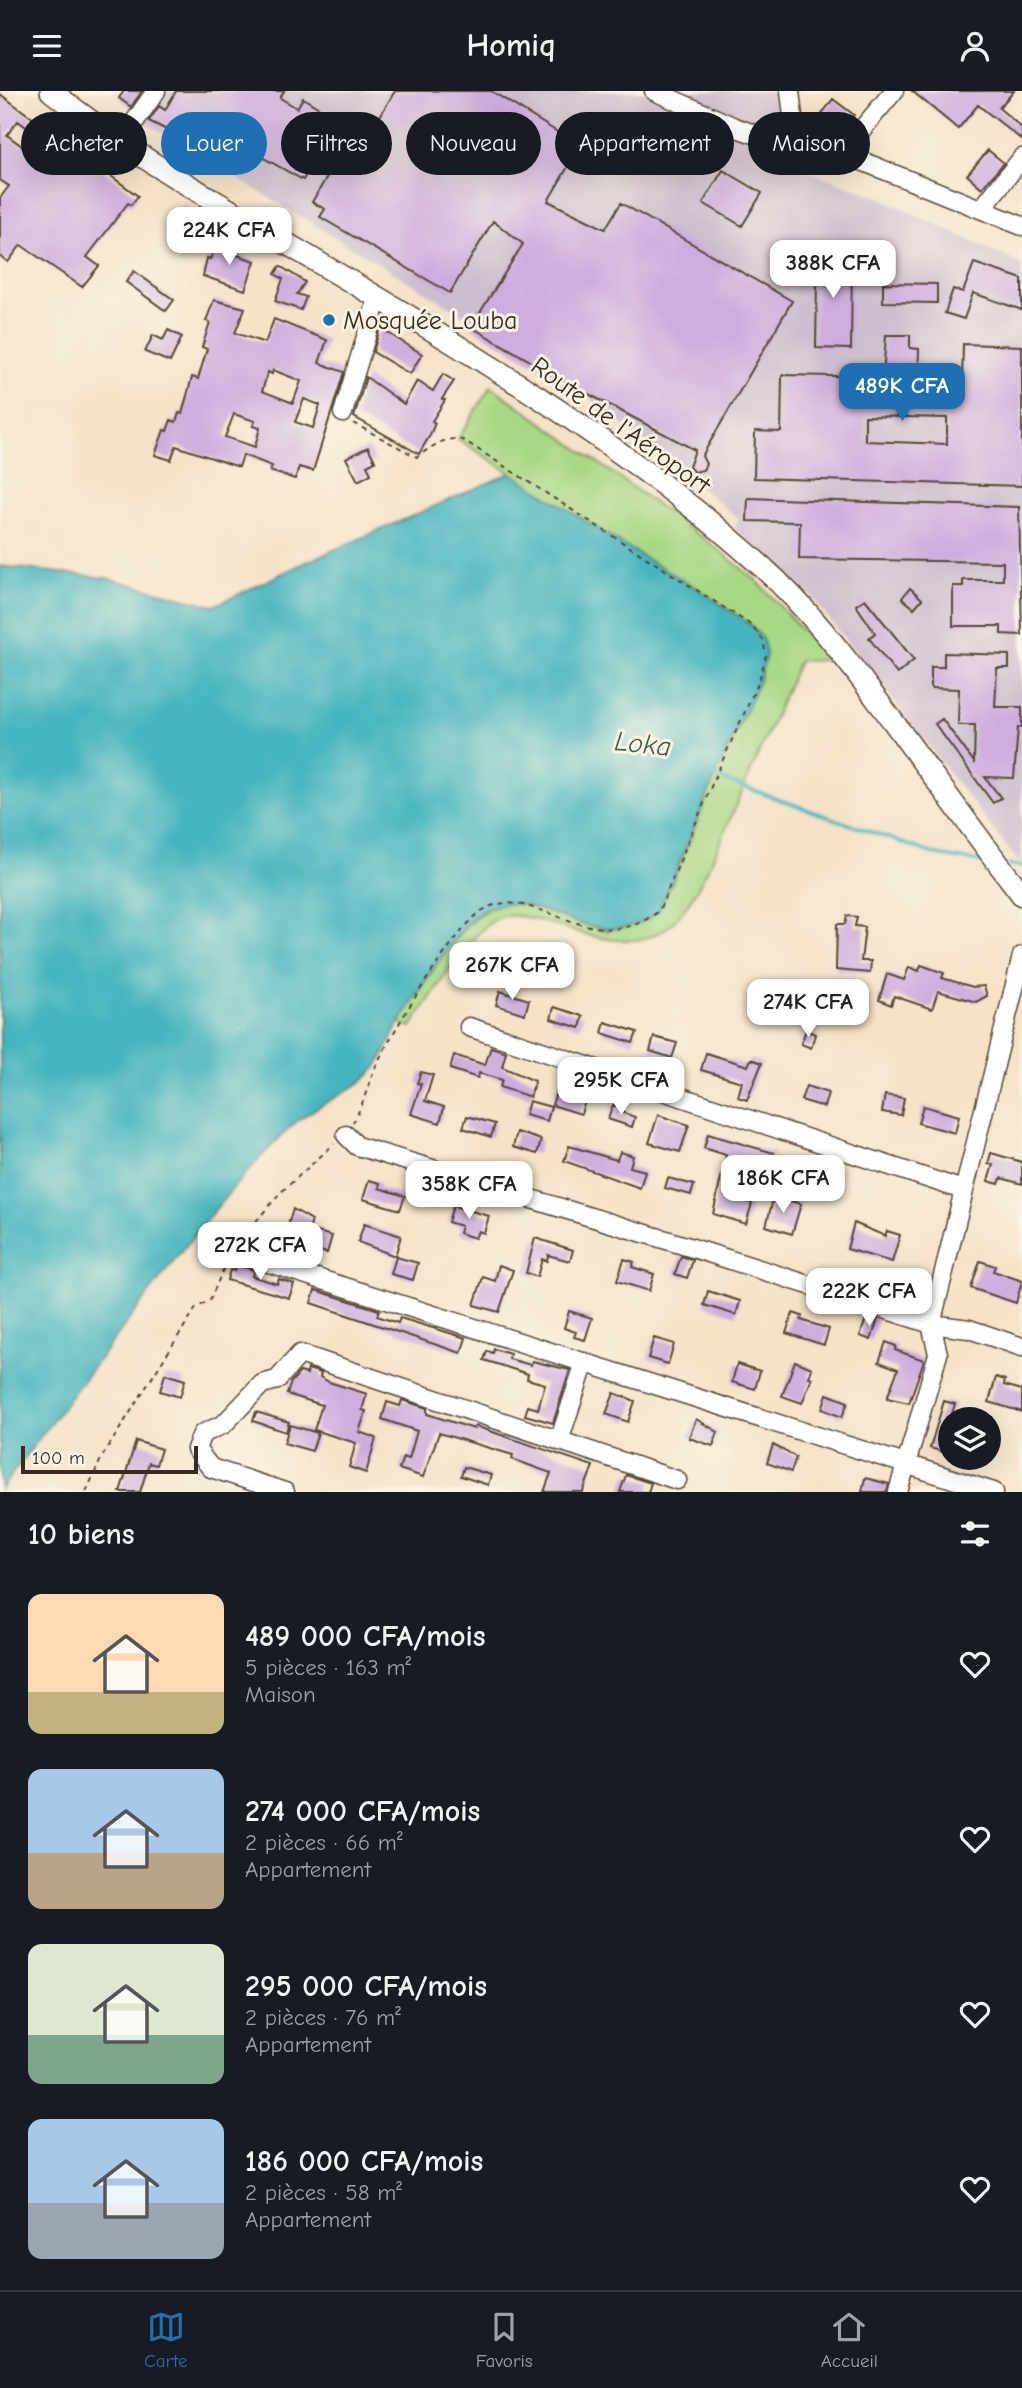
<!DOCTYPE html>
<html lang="fr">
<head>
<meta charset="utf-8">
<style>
	body { margin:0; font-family:"Comic Neue",sans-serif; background:#20242c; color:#f1f3f6; height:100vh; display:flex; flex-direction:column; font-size:26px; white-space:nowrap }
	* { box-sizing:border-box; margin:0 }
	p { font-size:23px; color:#9ea1a6 }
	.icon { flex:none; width:38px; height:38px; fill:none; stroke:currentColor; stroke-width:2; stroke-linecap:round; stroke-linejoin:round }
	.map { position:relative; height:1401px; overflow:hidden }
	.details { display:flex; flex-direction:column; background:#171b24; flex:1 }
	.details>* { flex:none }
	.top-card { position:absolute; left:21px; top:21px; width:980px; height:63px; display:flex; gap:14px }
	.tools { position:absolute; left:938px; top:1316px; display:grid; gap:14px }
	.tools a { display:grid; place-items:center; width:63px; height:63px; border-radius:50%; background:#171b24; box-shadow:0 7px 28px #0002; font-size:35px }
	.scale { position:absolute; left:21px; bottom:18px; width:177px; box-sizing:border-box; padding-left:7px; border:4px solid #3b2a1e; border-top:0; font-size:19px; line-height:24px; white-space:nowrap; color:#3b2a1e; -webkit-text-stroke:5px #fcf5e5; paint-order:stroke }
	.price { position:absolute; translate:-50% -60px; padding:0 16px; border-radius:14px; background:#fff; color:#222; font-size:23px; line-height:46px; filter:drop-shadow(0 2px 4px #0008) }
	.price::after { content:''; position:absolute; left:50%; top:42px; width:21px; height:16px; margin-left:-10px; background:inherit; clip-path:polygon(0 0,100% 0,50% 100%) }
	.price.active { background:#1f6fb2; color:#fff }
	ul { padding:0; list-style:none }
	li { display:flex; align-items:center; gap:21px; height:175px; padding:0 28px }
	li span { display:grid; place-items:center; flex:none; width:196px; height:140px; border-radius:14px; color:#555 }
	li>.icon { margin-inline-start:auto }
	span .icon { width:84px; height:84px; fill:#fffc; stroke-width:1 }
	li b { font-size:30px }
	h2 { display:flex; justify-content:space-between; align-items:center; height:84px; padding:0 28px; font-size:30px }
	.chip { padding:0 24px; border-radius:32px; background:#171b24; box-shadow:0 7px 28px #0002; font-size:24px; line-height:63px }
	.chip.active { background:#1f6fb2; color:#fff }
	header { display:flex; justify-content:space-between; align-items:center; height:91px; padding:0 28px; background:#171b24; font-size:32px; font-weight:800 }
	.tab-bar { display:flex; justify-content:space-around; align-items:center; height:98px; border-top:2px solid #363941; background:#171b24; font-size:19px; color:#9ea1a6 }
	.tab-bar a { display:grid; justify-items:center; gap:4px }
	.tab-bar .active { color:#1f6fb2 }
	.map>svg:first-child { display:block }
	.industrial { fill:#cfbdcf }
	.green { fill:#a9d885; stroke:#728152; stroke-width:2 }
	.water { fill:#46b5bf; stroke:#40706e; stroke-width:2 }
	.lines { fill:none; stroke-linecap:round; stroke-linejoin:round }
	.stream { stroke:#46b5bf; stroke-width:3.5 }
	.building { fill:#ceadde; fill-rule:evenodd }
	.minor-casing { stroke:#574637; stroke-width:21 }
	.major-casing { stroke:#574637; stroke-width:24 }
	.path { stroke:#574637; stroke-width:2; stroke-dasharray:5 5; stroke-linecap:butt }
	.minor { stroke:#fff; stroke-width:18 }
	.major { stroke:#fff; stroke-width:21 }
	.poi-dot { fill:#1f6fb2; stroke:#fcf5e5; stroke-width:2.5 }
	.labels { text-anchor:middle; stroke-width:6; stroke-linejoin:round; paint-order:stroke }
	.poi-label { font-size:26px; fill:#3b2a1e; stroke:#fcf5e5; text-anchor:start }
	.street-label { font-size:26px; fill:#3b2a1e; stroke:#fcf5e5 }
	.water-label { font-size:28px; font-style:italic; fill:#3f5b56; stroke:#fcf5e5 }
</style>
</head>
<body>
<header><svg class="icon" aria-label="menu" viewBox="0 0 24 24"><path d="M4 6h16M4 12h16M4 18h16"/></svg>Homiq<svg class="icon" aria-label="person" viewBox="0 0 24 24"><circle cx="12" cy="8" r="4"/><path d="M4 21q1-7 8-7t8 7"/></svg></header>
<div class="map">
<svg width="1022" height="1401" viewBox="0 0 1022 1401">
	<rect width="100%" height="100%" fill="#fcf5e5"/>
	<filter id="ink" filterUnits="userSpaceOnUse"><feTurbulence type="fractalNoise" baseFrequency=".0143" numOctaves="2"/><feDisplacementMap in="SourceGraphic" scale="14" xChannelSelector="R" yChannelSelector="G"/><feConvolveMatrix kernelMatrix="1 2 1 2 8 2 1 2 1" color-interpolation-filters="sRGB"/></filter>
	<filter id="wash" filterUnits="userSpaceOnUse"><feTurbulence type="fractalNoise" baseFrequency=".00686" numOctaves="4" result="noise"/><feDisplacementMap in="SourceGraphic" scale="28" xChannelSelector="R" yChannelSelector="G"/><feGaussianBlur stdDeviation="1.57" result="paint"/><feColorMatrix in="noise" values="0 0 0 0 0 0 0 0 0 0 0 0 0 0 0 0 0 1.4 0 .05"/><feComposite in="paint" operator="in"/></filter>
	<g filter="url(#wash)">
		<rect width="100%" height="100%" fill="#f5e2c7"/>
		<path class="industrial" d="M147,0H785L795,75L879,106L1022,174V771L1017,769L812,506L734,438L739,428L579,298L471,236L474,230L144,31Z"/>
		<path class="green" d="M491,295L710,452L758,491L829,569L799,570C779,616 758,663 738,710C722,746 698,810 669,835C616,878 530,809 496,828C469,842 430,909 411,936L399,932C421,900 463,817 504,813C532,811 580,832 608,840L672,793L715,686L698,498L623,454L458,348Z"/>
		<path class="water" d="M511,382L623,454L698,498L751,534L763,549L766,564L759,590L715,686L659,820C594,872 537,790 484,819C461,831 414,908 399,933C390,947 385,968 374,979C353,1002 318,1012 295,1032C240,1083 192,1147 147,1205C98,1270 49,1334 0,1399V475L107,487L214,515L304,472Z"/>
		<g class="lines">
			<path class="stream" d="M712,685L937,764L987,772
				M1009,774L1022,775"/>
		</g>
		<g id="blocks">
			<path class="building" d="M124,0H142L131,16L119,7Z
				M176,0H284L280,7L297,17L303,7L319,17L314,26L333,37L303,89L242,55L236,66L218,56L224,45L206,35L202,41L191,35L184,48L149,30L159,15L165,19Z
				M395,0H491L580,55L548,110L605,138L621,112L792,210L702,365L706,373L703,379L694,381L689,376L695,359L579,298L471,236L523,153L493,130L450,202L320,126L325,118L312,111L354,40L367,47Z
				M912,0H1014L999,17L1022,37V49L978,14L958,38Z
				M0,3L138,105L131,114L128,112L87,166L99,175L82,196L21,154L8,171L0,165V107L9,95L0,89ZM18,30L33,41L22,55L7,44Z
				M833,8L854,24L842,39L822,23Z
				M988,59L1004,72L982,97L967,84Z
				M723,79L762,102L742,135L703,112Z
				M218,152L236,156L234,163L255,170L245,199L203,185L207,167L210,168Z
				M810,164H852L851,258L816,257L817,186H809Z
				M974,172L1022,188V219L973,202L964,228L945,222L953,198L963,201Z
				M280,175L305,191L297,203L306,206L301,219L275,210L283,188L275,183Z
				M134,180L174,209L166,220L126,191Z
				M883,192L937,193V212L883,211Z
				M214,209L245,217L235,242L265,252L274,228L327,249L319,272L344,281L313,380L299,376L295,388L270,380L272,375L243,364L239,376L176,355L171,369L155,364L164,339L167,340L171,329L176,331L179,322L182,323L192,286L198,288L207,258L202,256L210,231L206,230ZM273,279L301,290L293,312L262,300L268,281L272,283ZM304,308L320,314L313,337L295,331ZM234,323L255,330L253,335L260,337L255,356L225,346Z
				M380,237L422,263L410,283L373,261Z
				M168,239L182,246L170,271L145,261L153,244L163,249Z
				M886,244H910V257L919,258L918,290L962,291L963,253L1022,255V395L754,387L755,340L781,341L782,284L883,286ZM865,325L947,327V353L865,350Z
				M443,283L454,290L442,308L445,309L432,330L435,332L430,344L419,363L354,326L366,286L404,313L417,290L433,300Z
				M368,356L375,370L367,374L371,383L358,390L346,367Z
				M748,407L1019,416L1022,544L1001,543V535H953V495H963V489H1003V471L799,468L800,431L747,430Z
				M910,497L922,508L914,517L902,507Z
				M865,508L914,569L897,583L869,547L875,542L856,514Z
				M944,562L1009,564V577H997L995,616H1022V636H1018L1014,687L985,686L1001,707L993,712L935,633L942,628L974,671L975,634H958L959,598L931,597V576H944Z
				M847,825L857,826L855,835L865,836L861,870H871L870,882L836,879L837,833H845Z
				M921,874L944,882L942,887L973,896L984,895L987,905L976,911L938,900L932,918L894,905L891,914L879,909L887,883L904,889L909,876L919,880Z
				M500,900L529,909L525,923L496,914Z
				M554,916L583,925L580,937L551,928Z
				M605,931L637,941L633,952L602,942Z
				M806,939L815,943L811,957L801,953Z
				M654,946L677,952L672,967L650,960Z
				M491,956L506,961L502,976L535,990L530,1006L500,996L502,989L479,982L478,987L450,978L454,964L485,974Z
				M706,962L748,975L751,968L762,972L747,1009L738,1006L742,991L701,979Z
				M421,981L433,984L425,1010L444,1016L440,1032L411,1023L421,993L417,992Z
				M558,995L587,1003L581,1023L552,1014Z
				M806,995L828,1002L824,1016L801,1009Z
				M885,1004L904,1007L901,1024L882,1021Z
				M529,1010L551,1016L547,1030L525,1024Z
				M613,1014L622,1017L621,1021L635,1026L632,1036L608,1028Z
				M923,1015L959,1025L955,1042L918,1032Z
				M658,1024L689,1034L680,1061L649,1052Z
				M467,1025L495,1033L491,1046L463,1037Z
				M517,1041L541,1049L537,1063L513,1056Z
				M708,1043L774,1062L773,1067L792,1073L789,1082L742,1069L730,1106L752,1112L746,1133L713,1123L726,1064L704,1057Z
				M569,1055L617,1069L620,1061L633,1065L630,1076L645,1080L640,1097L564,1070Z
				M991,1062L1022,1071V1093L1001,1087L999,1093L988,1090L993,1074L988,1073Z
				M668,1087L694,1094L691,1104L665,1097Z
				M369,1089L380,1092L379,1097L405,1105L400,1119L363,1108Z
				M774,1105L801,1113L792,1143L766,1135Z
				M453,1115L489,1125L484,1142L478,1140L475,1147L459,1142L461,1135L448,1131Z
				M293,1118L312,1129L309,1140L288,1134Z
				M854,1132L885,1145L887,1140L900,1144L892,1171L847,1158Z
				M364,1133L401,1145L395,1165L358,1151Z
				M314,1140L332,1145L327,1162L309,1157Z
				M535,1147L573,1159L570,1170L548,1164L547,1170L542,1168L537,1186L526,1182Z
				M681,1165L693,1169L687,1187L675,1183Z
				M396,1166L418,1172L413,1189L391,1183Z
				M624,1168L634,1171L632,1176L654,1183L649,1200L617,1190Z
				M980,1170L995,1175L993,1180L1022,1190L1016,1212L971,1197Z
				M236,1174L254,1179L252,1185L277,1193L279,1188L294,1193L289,1207L227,1189L230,1179L234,1180Z
				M499,1174L513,1179L499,1221L474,1214L483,1186L495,1190Z
				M315,1199L379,1219L377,1225L398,1232L400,1227L466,1247L461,1262L311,1212Z
				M708,1200L740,1210L736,1224L704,1214Z
				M569,1220L592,1227L585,1249L574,1246L576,1241L564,1237Z
				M793,1222L802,1225L801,1229L829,1238L824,1254L786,1242Z
				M867,1225L878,1228L871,1249L860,1245Z
				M654,1247L674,1253L668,1273L648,1267Z
				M886,1251L896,1255L895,1259L924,1269L909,1312L887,1307L898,1278L879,1271Z
				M494,1258L510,1263L509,1268L531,1274L532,1270L570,1279L553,1332L525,1324L528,1315L538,1318L545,1293L527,1288L528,1283L484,1269L487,1260L493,1262Z
				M795,1270L812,1277L809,1286L812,1287L802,1312L782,1305Z
				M737,1273L760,1280L755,1298L732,1291Z
				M308,1278L321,1282L320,1286L329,1291L367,1303L362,1319L366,1320L359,1341L376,1347L366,1382L349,1376L356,1352L314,1339L322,1314L287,1303L291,1291L300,1281L307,1283Z
				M165,1283L185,1289L180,1306L160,1300Z
				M996,1286L1005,1289L1004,1294L1022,1299V1321L989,1311Z
				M614,1302L635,1310L628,1331L606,1323Z
				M827,1303L848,1311L842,1326L822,1318Z
				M402,1309L427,1317V1323L474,1338L475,1335L593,1375L583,1401H544L551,1382L512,1368L513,1364L439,1342L423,1386L399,1378L403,1366L409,1368L417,1340L382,1328L387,1311L400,1315Z
				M944,1310L955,1313L947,1339L950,1340V1363L930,1357Z
				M256,1321L289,1331L286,1341L253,1330Z
				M696,1328L718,1341L713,1355L689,1347Z
				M290,1334L318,1342L312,1360L284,1352Z
				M136,1350L161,1358L156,1374L149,1372L140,1401H120Z
				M773,1354L796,1366L791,1381L767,1372Z
				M464,1376L491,1384L488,1394L461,1385Z
				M626,1384L651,1392L648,1401H620Z
				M865,1387L889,1393L887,1401H862Z"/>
		</g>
	</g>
	<g filter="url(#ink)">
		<use href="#blocks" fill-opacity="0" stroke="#574637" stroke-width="2"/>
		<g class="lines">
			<g class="minor-casing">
				<path id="minor" d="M654,0L737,37L794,57L842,62L1022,135
					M790,0L796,51
					M121,50L156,0
					M842,62L894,0
					M983,116L1022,67
					M343,322L378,206
					M469,936L963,1099
					M346,1044L357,1055L696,1158L931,1233L969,1238L1022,1256
					M231,1160L994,1401
					M559,1350L585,1271
					M285,1401L211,1377L196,1358L202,1343L224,1333L262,1293L277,1289L300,1263L677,1389
					M898,1401L938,1263L931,1233L1022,865"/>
			</g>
			<g class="major-casing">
				<path id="major" d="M51,0C136,68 233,120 326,176C473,262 633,359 759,473C811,519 851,574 892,629C935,688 978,746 1022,804"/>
			</g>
			<path class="path" d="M353,332L417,366C431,356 448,343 465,350L751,534L763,549L766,564L759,590L715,686L659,820C593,872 532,789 483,819C455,837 390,944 375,977C367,995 364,1013 353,1031
				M243,1146L279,1103L334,1053
				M86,1401L102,1366L196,1217L210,1209L225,1174"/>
			<use href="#minor" class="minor"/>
			<use href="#major" class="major"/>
		</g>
	</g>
	<circle class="poi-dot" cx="329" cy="229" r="7"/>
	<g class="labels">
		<g class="poi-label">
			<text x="343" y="238">Mosquée Louba</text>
		</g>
		<g class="street-label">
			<text transform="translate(621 334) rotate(36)" y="9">Route de l'Aéroport</text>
		</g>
		<g class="water-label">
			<text transform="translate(643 652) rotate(6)" y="10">Loka</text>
		</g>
	</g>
</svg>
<div class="tools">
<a><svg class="icon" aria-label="layers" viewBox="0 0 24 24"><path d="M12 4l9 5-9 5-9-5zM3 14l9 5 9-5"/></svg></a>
</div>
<div class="scale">100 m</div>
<b class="price" style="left:229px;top:176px">224K CFA</b>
<b class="price" style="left:833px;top:209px">388K CFA</b>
<b class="price active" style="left:902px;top:332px">489K CFA</b>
<b class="price" style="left:512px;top:911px">267K CFA</b>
<b class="price" style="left:808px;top:948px">274K CFA</b>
<b class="price" style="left:621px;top:1026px">295K CFA</b>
<b class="price" style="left:783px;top:1124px">186K CFA</b>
<b class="price" style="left:469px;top:1130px">358K CFA</b>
<b class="price" style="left:260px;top:1191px">272K CFA</b>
<b class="price" style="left:869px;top:1237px">222K CFA</b>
<div class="top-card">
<a class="chip">Acheter</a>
<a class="chip active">Louer</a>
<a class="chip">Filtres</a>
<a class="chip">Nouveau</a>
<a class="chip">Appartement</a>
<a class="chip">Maison</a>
</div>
</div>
<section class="details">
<h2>10 biens<svg class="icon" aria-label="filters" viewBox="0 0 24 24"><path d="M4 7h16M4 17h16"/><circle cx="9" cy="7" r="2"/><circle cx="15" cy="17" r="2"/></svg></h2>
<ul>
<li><span style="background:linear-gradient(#ffd9b3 70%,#c2b280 0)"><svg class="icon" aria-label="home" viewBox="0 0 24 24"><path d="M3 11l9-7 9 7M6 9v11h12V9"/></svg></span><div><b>489 000 CFA/mois</b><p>5 pièces · 163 m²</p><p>Maison</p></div><svg class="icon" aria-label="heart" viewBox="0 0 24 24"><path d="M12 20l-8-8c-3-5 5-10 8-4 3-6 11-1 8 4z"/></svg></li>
<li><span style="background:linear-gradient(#a9c7e8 60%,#b9a48a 0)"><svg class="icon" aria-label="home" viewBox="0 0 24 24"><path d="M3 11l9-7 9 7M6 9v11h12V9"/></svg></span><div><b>274 000 CFA/mois</b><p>2 pièces · 66 m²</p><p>Appartement</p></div><svg class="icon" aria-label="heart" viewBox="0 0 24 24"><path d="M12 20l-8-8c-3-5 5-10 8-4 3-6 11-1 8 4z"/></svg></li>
<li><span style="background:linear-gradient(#dfe7d0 65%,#7fa58c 0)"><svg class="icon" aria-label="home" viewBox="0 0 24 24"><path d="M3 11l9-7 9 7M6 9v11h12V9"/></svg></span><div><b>295 000 CFA/mois</b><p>2 pièces · 76 m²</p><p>Appartement</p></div><svg class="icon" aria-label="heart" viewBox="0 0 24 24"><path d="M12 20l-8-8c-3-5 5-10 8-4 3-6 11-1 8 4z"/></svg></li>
<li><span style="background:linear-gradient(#a9c7e8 60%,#9aa5b1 0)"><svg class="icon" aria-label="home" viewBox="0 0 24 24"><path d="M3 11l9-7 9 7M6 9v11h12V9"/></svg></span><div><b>186 000 CFA/mois</b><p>2 pièces · 58 m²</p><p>Appartement</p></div><svg class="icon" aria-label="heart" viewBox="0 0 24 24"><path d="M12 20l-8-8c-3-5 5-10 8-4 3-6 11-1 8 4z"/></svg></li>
</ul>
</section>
<nav class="tab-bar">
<a class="active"><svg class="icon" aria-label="map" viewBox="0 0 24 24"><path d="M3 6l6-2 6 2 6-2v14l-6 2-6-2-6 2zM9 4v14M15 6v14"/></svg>Carte</a>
<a><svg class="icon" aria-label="saved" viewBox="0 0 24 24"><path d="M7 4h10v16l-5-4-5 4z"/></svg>Favoris</a>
<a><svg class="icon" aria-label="home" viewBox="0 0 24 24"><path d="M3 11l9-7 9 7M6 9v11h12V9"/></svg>Accueil</a>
</nav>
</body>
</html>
